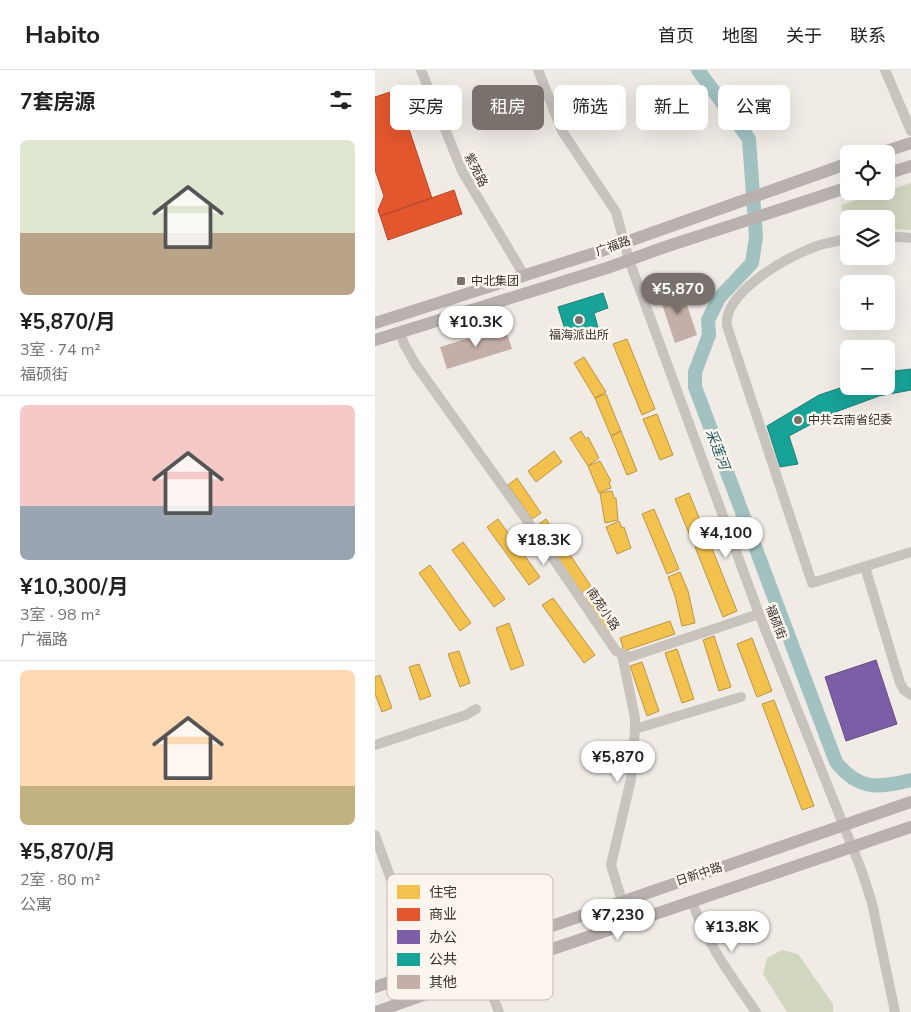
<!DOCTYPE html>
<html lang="zh">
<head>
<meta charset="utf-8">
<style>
	body { margin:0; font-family:"Nunito Sans","Noto Sans SC",sans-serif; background:#f2f2f2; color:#222; height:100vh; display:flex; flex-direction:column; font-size:19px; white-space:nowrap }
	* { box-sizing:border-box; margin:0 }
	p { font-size:16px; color:#767676 }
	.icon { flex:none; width:28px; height:28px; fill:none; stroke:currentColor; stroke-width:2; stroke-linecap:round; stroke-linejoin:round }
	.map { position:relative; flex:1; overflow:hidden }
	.details { display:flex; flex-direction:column; background:#fff; width:375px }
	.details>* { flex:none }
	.banner { position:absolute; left:15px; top:15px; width:445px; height:45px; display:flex; gap:10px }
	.tools { position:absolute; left:465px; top:75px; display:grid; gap:10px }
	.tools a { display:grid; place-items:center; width:55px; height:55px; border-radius:8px; background:#fff; box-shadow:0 5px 20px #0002; font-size:25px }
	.price { position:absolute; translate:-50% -42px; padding:0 11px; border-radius:18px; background:#fff; color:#222; font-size:16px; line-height:32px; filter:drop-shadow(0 1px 2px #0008) }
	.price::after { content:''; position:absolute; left:50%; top:30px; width:15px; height:11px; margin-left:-8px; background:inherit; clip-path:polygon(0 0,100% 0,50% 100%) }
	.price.selected { background:#7a716c; color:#fff }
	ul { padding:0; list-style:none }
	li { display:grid; align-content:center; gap:10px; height:265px; padding:0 20px }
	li+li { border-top:1px solid #e0e0e0 }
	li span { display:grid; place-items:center; height:155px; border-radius:8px; color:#555 }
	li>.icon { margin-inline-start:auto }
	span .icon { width:90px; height:90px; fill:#fffc; stroke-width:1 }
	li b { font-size:21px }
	h2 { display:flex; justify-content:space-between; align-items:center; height:60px; padding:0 20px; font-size:21px }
	.chip { padding:0 18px; border-radius:8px; background:#fff; box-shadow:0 5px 20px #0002; font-size:18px; line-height:45px }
	.chip.selected { background:#7a716c; color:#fff }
	header { display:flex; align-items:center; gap:30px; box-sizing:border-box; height:70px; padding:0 25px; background:#fff; border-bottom:1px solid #e0e0e0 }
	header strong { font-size:24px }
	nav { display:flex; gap:28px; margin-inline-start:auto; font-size:18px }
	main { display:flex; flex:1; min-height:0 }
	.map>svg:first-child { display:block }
	.green { fill:#d1d6bf }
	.homes { fill:#f2c14e; stroke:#bb9644 }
	.shops { fill:#e4572e; stroke:#b14b2d }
	.offices { fill:#7b5ea7; stroke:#685082 }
	.public { fill:#17a398; stroke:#228077 }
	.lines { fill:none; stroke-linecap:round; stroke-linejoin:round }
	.river { stroke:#a1c2c1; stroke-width:14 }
	.building { fill:#c3afa7 }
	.minor { stroke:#c9c3be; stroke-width:10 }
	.major { stroke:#b8b1ad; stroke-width:12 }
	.poi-dot { fill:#7a716c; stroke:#fbf5ee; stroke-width:2 }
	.labels { text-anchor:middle; stroke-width:5; stroke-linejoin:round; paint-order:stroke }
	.street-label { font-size:12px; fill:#3b302b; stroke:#fbf5ee }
	.poi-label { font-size:12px; fill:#3b302b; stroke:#fbf5ee; text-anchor:start }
	.water-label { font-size:14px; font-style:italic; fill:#1f5a5e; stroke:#fbf5ee }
	.key { fill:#fbf5ee; stroke:#c1bab4; stroke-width:1 }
	.key-label { font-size:14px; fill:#3b302b }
</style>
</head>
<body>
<header>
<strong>Habito</strong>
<nav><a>首页</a><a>地图</a><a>关于</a><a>联系</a></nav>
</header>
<main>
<section class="details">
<h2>7套房源<svg class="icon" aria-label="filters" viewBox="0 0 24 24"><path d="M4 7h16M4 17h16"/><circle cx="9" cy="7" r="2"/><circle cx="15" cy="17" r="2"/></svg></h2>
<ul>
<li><span style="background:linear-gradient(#dfe7d0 60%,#b9a48a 0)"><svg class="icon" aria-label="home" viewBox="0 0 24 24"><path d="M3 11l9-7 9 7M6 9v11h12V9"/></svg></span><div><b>¥5,870/月</b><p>3室 · 74 m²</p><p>福硕街</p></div></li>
<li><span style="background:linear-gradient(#f6c9c9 65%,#9aa5b1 0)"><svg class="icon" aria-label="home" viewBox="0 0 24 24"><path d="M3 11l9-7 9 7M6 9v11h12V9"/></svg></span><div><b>¥10,300/月</b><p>3室 · 98 m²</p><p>广福路</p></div></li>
<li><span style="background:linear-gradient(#ffd9b3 75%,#c2b280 0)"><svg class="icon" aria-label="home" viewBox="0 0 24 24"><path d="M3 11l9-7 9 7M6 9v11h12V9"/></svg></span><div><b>¥5,870/月</b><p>2室 · 80 m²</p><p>公寓</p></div></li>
</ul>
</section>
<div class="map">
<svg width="536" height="942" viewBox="0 0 536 942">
	<rect width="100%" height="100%" fill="#f0ebe5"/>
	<path class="green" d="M536,113V160L511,159V149H474V161L466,135Z
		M407,880L423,884L458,934V942H412L388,904L392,888Z"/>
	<path class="homes" d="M252,269L280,339L267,345L238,274Z
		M209,287L231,322L220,328L199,293Z
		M231,324L246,361L236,366L220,328Z
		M282,344L298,385L285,390L268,349Z
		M206,361L211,369L213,367L224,388L213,396L195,368Z
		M246,361L262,401L252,405L236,366Z
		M179,381L187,392L161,412L153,401Z
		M225,391L236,411L234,412L236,418L224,423L213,396Z
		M142,408L166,443L157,449L133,415Z
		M237,421L239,428H241L243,450L230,453L225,423Z
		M314,423L331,465L317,471L300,429Z
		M279,439L304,499L292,504L267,444Z
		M123,449L165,507L154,515L112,457Z
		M171,449L216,516L207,523L161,456Z
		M244,451L247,458L249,457L256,478L242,484L231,457Z
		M334,471L362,541L348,547L320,477Z
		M88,472L130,529L119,537L77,480Z
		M55,495L96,553L85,561L44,503Z
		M305,502L313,521L320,553L307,556L300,526L293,507Z
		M220,522L243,556L234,563L210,529Z
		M178,528L220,585L209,593L167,535Z
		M295,551L300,564L249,581L245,568Z
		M134,553L149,595L136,600L121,558Z
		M339,566L356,617L344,621L328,570Z
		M377,568L397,621L382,627L362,574Z
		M302,579L319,629L307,633L290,583Z
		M84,581L95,613L85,617L73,584Z
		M267,592L284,641L272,646L255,596Z
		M44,594L56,626L45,630L34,597Z
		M5,605L17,638L7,642L0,624V607Z
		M399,630L439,736L427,740L387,634Z"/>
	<path class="shops" d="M21,20L57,128L5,146L3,140L9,126L0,100V27Z
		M79,120L87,144L13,170L5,146Z"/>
	<path class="offices" d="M501,590L522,654L471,671L450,607Z"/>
	<path class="public" d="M228,223L233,238L219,243L223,257L192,266L183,237Z
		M536,299V320L504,326L455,344L414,366L423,394L405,397L392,356L444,325L474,315L511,316V302Z"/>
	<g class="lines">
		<path class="river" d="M323,0L374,69L381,167L377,193L344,228L333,250L334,265L320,302V317L461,692C484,721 503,718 536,710"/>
	</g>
	<path class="building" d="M306,217L322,265L300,273L284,225Z
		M130,257L137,279L72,299L65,277Z"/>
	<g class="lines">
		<path class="minor" d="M46,0L87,101L149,205
			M163,0L187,61L241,142L254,190L384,544L486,799L497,833L520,942
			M510,0L536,61
			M511,166L536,168
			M474,169C460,171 444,174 432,180C406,191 348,224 352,256L437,513L536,482
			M25,262L29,274L41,295L156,456L241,581L255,587L384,544
			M490,497L525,613L529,620L536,625
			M260,659L366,627
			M0,675L91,645L101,639
			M0,765L49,901
			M247,831L236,795L256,709L260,659V648L247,585
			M317,831C330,871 357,907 381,942
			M109,904L124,942"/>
		<path class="major" d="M502,84L536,73
			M511,104L536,96
			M0,253L226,181L474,93
			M0,270L232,198L290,177L474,117
			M111,895L124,890L140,869
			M0,917L536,732
			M1,942L151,888L536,757"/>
	</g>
	<g class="poi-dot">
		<rect x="81" y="206" width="10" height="10" rx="2.5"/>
		<circle cx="204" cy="250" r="5"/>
		<circle cx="423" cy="350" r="5"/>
	</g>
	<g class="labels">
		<g class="street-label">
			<text transform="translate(101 100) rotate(63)" y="4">紫苑路</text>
			<text transform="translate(238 176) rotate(-19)" y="4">广福路</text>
			<text transform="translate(228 539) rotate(56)" y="4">南苑小路</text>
			<text transform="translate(401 552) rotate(69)" y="4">福硕街</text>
			<text transform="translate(324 804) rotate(-19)" y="4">日新中路</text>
		</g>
		<g class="poi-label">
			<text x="96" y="215">中北集团</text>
			<text x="204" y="269" text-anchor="middle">福海派出所</text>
			<text x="433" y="354">中共云南省纪委</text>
		</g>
		<g class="water-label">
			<text transform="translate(343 379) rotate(69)" y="5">采莲河</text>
		</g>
	</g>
	<rect x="12" y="804" width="166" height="126" rx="8" class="key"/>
	<rect x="22" y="815" width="23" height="14" fill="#f2c14e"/>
	<rect x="22" y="838" width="23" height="13" fill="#e4572e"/>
	<rect x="22" y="860" width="23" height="14" fill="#7b5ea7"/>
	<rect x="22" y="883" width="23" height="13" fill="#17a398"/>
	<rect x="22" y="905" width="23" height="14" fill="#c3afa7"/>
	<g class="key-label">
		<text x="54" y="827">住宅</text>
		<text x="54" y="849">商业</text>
		<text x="54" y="872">办公</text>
		<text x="54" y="894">公共</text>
		<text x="54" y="917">其他</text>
	</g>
</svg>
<div class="tools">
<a><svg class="icon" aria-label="locate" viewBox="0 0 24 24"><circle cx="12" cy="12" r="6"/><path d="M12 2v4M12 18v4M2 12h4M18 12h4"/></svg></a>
<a><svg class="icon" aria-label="layers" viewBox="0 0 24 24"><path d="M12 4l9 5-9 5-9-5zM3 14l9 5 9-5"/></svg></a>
<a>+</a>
<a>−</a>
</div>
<b class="price selected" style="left:303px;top:245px">¥5,870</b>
<b class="price" style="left:101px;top:278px">¥10.3K</b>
<b class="price" style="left:351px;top:489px">¥4,100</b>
<b class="price" style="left:169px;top:496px">¥18.3K</b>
<b class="price" style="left:243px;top:713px">¥5,870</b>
<b class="price" style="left:243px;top:871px">¥7,230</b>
<b class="price" style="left:357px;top:883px">¥13.8K</b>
<div class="banner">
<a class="chip">买房</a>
<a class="chip selected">租房</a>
<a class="chip">筛选</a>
<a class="chip">新上</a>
<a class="chip">公寓</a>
</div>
</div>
</main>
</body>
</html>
